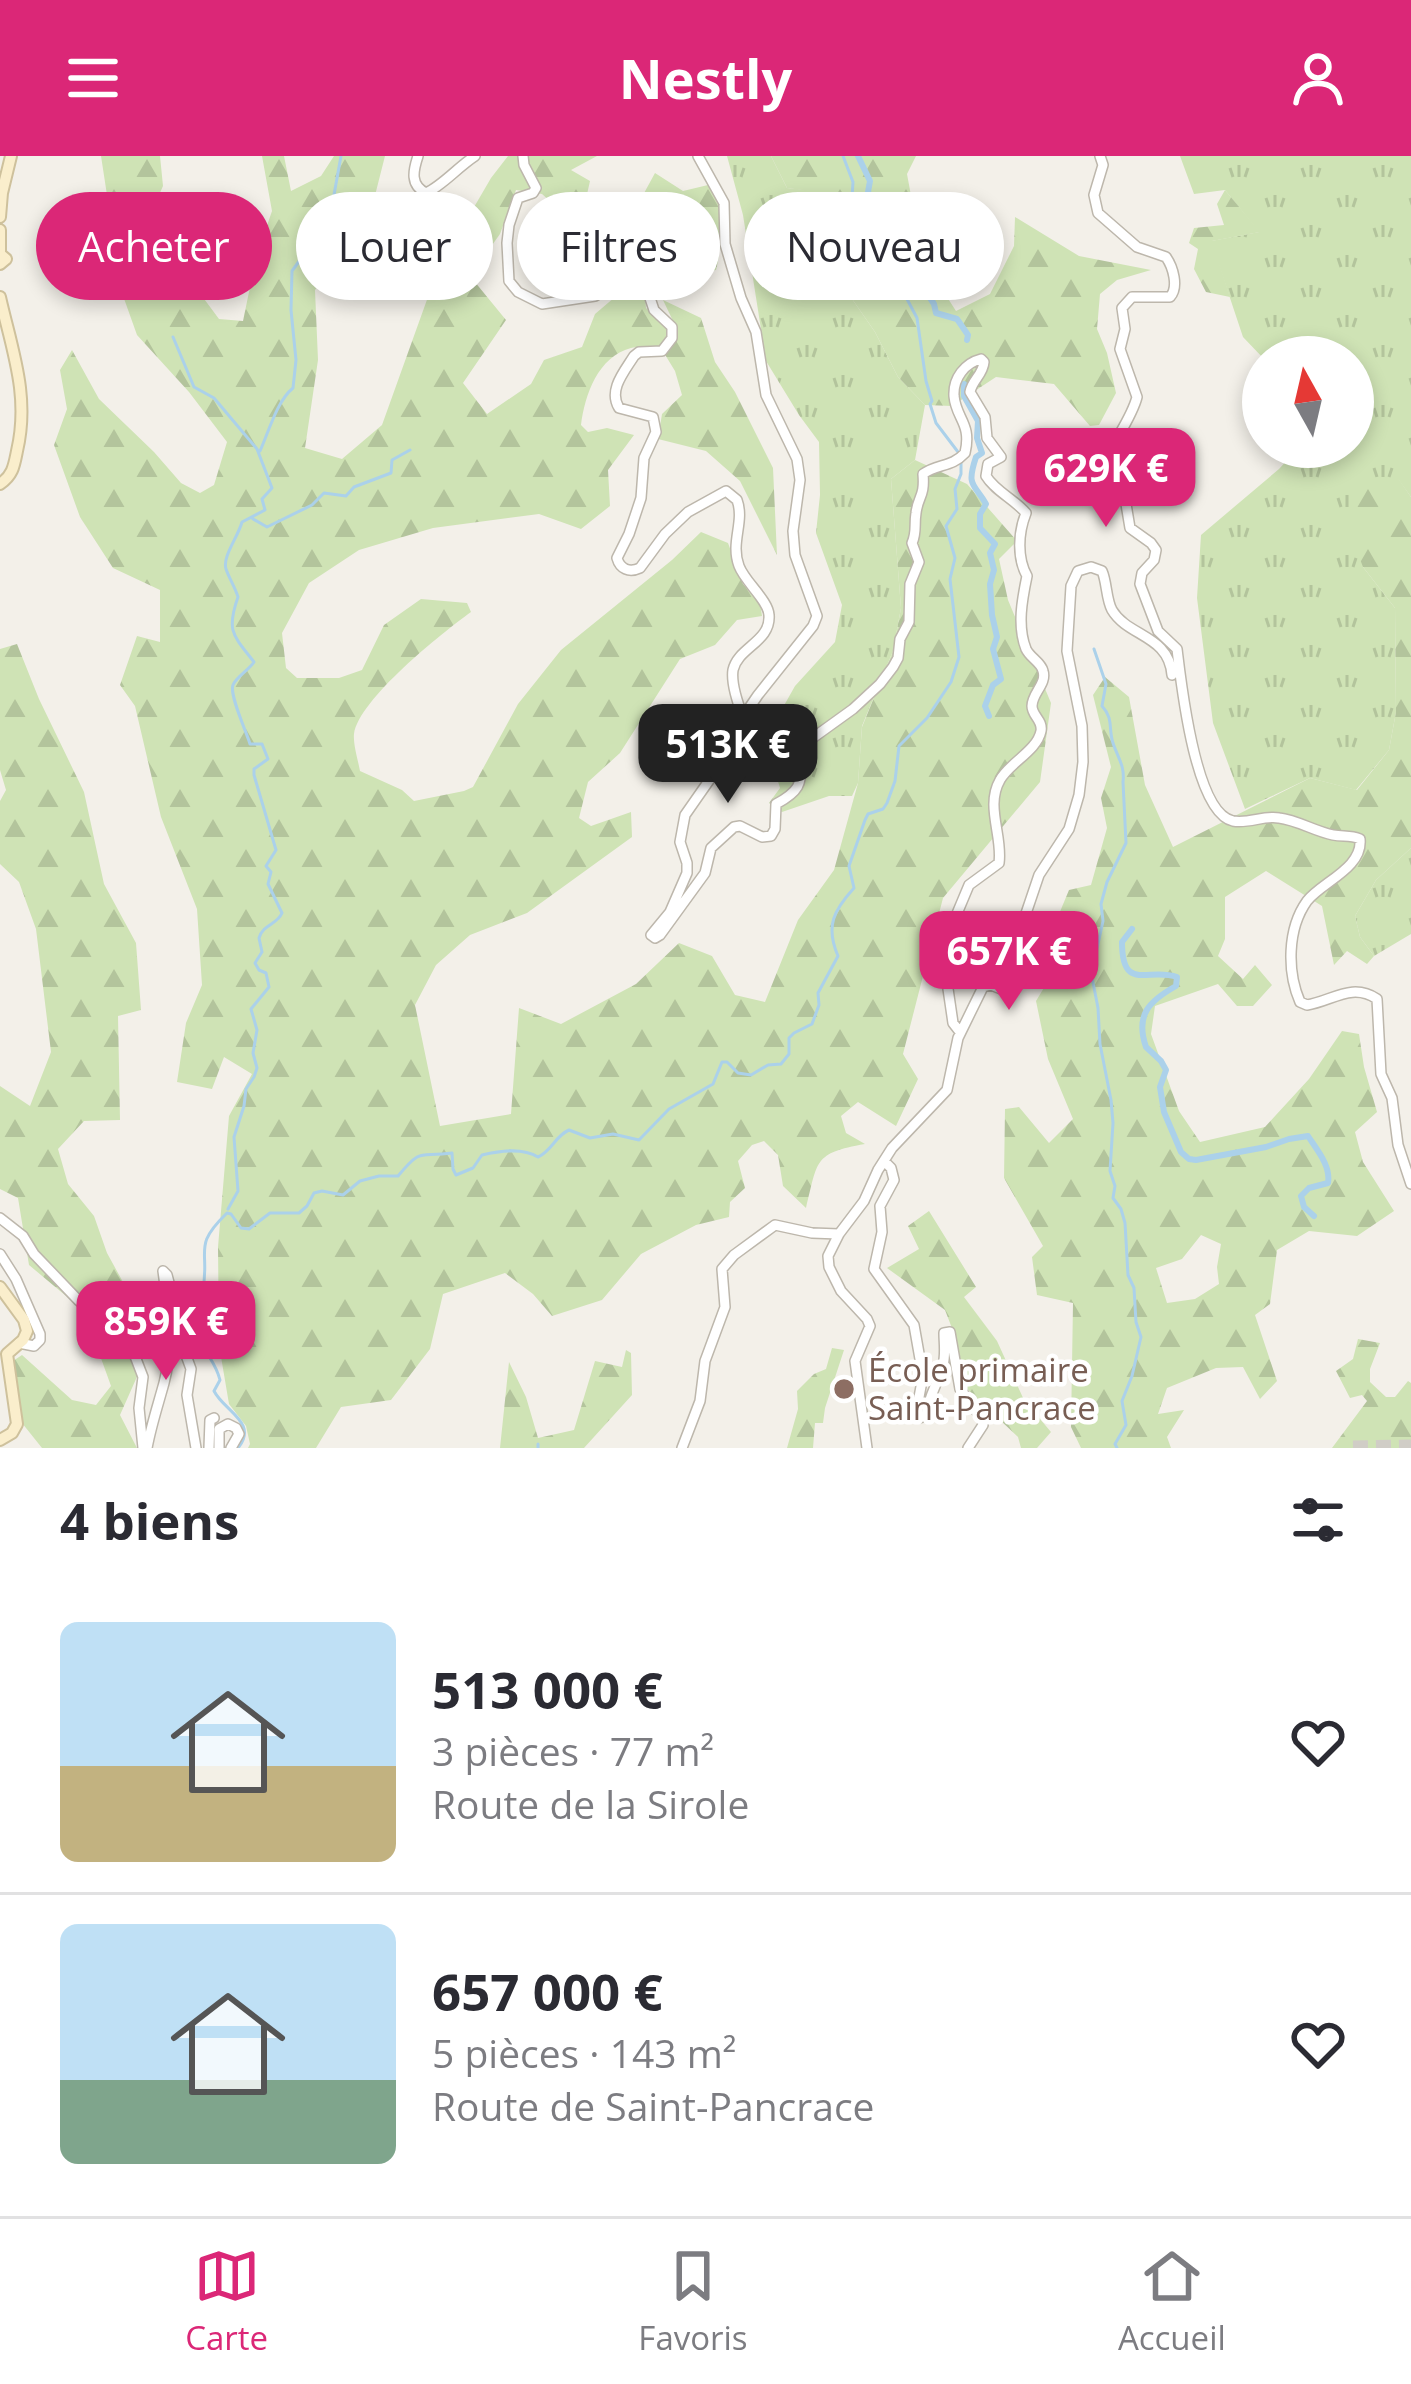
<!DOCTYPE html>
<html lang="fr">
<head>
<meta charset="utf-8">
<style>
	body { margin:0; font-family:"Open Sans",sans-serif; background:#f2f2f3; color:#2b2b33; height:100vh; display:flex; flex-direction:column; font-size:45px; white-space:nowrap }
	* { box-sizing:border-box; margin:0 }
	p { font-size:39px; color:#7c7c81 }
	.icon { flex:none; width:66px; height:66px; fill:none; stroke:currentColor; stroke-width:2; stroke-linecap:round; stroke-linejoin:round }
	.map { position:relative; height:1292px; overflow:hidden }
	.sheet { display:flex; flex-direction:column; background:#fff; flex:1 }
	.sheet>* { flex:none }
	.hud { position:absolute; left:36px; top:36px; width:1341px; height:108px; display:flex; gap:24px }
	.needle { width:78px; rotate:352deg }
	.buttons { position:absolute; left:1242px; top:180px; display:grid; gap:24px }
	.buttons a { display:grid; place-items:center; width:132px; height:132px; border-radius:50%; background:#fff; box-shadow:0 6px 18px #0003; font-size:60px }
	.price { position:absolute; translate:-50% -102px; padding:0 27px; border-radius:24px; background:#db2777; color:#fff; font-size:39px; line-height:78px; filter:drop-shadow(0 3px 6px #0008) }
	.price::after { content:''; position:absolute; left:50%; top:72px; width:36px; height:27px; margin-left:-18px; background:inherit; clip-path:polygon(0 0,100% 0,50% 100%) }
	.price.selected { background:#222; color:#fff }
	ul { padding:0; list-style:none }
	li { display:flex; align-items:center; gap:36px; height:300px; padding:0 60px }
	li+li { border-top:3px solid #e1e1e2 }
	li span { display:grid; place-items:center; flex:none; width:336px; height:240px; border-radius:18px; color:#555 }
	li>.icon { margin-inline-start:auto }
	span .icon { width:144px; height:144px; fill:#fffc; stroke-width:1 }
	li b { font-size:51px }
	h2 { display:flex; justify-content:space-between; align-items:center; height:144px; padding:0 60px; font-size:51px }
	.tag { padding:0 42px; border-radius:54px; background:#fff; box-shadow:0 6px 18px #0003; font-size:42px; line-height:108px }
	.tag.selected { background:#db2777; color:#fff }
	header { display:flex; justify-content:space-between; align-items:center; height:156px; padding:0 60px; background:#db2777; color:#fff; font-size:54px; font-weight:700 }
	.tabs { display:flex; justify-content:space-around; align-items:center; height:168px; border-top:3px solid #e1e1e2; background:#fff; font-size:33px; color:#7c7c81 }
	.tabs a { display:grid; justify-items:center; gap:6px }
	.tabs .selected { color:#db2777 }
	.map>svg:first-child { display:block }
	.grass { fill:url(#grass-tufts) }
	.forest { fill:url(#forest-firs); fill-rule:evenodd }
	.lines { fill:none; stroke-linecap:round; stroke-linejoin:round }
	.stream { stroke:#abd1ea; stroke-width:3 }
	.canal { stroke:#abd1ea; stroke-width:6 }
	.motorway-tunnel { stroke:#d0cdc6; stroke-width:15; stroke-dasharray:15 8; stroke-linecap:butt }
	.tertiary-casing { stroke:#bdb7ac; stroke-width:12 }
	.secondary-casing { stroke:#cec19c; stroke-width:14 }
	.tertiary { stroke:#fff; stroke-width:9 }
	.secondary { stroke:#faeecc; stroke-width:10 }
	.education-dot { fill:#8d6e63; stroke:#fff; stroke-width:4.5 }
	.labels { text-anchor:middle; stroke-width:9; stroke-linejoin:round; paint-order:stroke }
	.education-label { font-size:33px; fill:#785e54; stroke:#fff; text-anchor:start }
</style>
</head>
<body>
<header><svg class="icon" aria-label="menu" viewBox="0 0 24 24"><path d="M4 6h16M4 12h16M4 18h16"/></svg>Nestly<svg class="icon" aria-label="person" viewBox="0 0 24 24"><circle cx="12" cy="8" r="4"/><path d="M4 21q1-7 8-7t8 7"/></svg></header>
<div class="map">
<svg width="1411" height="1292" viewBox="0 0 1411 1292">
	<defs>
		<pattern id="grass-tufts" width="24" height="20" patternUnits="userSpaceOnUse" patternTransform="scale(3)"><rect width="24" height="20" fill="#cfe3b5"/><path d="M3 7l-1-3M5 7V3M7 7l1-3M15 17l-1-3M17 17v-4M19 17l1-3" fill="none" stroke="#b3c49c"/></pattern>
		<pattern id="forest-firs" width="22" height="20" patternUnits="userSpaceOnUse" patternTransform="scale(3)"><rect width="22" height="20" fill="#cfe3b5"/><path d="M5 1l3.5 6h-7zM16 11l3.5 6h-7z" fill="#b3c49c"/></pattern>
	</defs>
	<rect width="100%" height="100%" fill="#f3f0e9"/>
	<path class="grass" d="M727,0H771L787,32L817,35L823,76L841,127L875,176L898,221L925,249L915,304L891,323L901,452L893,495L862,570L858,627L852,640H829L782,656L769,647L780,632L773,609L760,592L795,530L835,486L842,449L816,377L820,339L819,286L799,259L766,205L743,59Z
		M1180,0H1411V341L1398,323L1363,411L1395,452L1396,556L1389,594L1356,634L1310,622L1245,653L1213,567L1197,442L1201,379L1279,313L1299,291H1353V201L1263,202L1243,181L1211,85L1259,76L1225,34L1194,38Z
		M1411,692V778L1374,800L1360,781L1355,760L1376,724Z"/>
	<path class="forest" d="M101,0H160L163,30L147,66L219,163L243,165L256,102L272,55L262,0H284L291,35L321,20L334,0H385L367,71L315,134L318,204L305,292L342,303L382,269L438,113L491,22L508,0H597L571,14L590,25L579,74L543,81L552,47L542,38L516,34L500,78L470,120L506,164L463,227L487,258L531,228L544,204L582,191L595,158L615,141L626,114L653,112L645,139L646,152L670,173L660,191C651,192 639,190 631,192C598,201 585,238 581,269L588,276L607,272L634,279L608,314L610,350L581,373L539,358L433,372L359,394L309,427L282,477L286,512L297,522H339L362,514L384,469L421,443L467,447L471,456C442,477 359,543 354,578C353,588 358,604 360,615L402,634L414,645L464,635L473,631L518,548L561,494L672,404L701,376L728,387L743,428L760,447L762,460L737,464L715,489L680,503L620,597L588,626L579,662L591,670L631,656L632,681L527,757L470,779L436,809L415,849L440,970L511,958L519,852L561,868L636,828L679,787L712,800L735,839L765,846L798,764L834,714L858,627L862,571L893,495L901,452L891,323L915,304L967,328L1017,385L999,403L1008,444L1051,547L1040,626L943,742L903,898L918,923L896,970L858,946L841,960L846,977L865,988C813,997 818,1005 806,1052L783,1030L778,999L764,985L752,989L738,1005L745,1032L730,1046L729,1061L696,1069L641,1098L602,1144L552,1160L533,1138L505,1117L443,1138L430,1193L391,1244L341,1251L316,1292H248L250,1288L246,1270L229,1248L219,1189L218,1091L229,960L252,918L224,901L212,933L177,926L186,867L202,829L197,753L161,661L135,550L120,529L137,480L160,486V434L113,412L80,361L54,289L67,253L60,214L72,194L99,243L154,296L181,327L200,337L214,329L227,286L189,236L137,179L122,137Z
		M771,0H916L907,18L912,45L922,77L941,95L936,124L956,155L990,138L1014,90L1015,61L1079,100L1151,114L1117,124L1100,138L1097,173L1107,197L1116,237L1099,269L1090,270L1054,228L996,221L952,250L925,249L898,221L875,176L841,127L796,108L823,76L817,36L787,32Z
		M655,17L683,35L708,29L722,50C718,72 722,92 716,114L665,122L661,109L646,104L647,66L643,39Z
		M1225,34L1260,76L1212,85L1230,141L1206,136L1194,113L1198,93L1189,87L1194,72L1224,69L1217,48Z
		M663,144L701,162L715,206L735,236L773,312L777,399L740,325L706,295L658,283L662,258L682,239L675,215L664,197L676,180L673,165Z
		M1355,321L1398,322L1411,341V692L1376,724L1355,760L1360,781L1374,800L1367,808L1347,795L1334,809L1322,750L1266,715L1225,741V783L1218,800L1243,823L1255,809L1272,829L1253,850H1237L1218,828L1155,850L1151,878L1179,955L1200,986L1265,971L1309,923L1342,875L1359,878L1364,911L1377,956L1355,976L1363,1006L1394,1055L1357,1080L1309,1075L1277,1094L1270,1148L1255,1159L1277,1225L1260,1243L1243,1211L1216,1212L1167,1232L1158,1258L1184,1254L1167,1281L1171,1292H1081L1071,1271L1073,1147L1037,1139L1032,1101L1043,1090L1004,1022L1005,953L1019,951L1049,987L1073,963L1048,903L1036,845L1045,830L1047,787L1069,734L1091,729L1107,672L1101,642L1111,611L1093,539L1105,521L1129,541L1145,629L1173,691L1310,622L1357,634L1389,594L1396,556L1395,452L1363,411L1347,369ZM1201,1079L1221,1088L1217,1111L1219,1128L1195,1143L1167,1147L1156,1112L1182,1103Z
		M17,488L39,543L84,636L104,728L136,787L141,854L118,860L120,964L84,965L58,993L68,1028L94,1060L107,1097L129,1137L136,1170L140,1214L120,1259L137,1292H42L22,1267L10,1207L22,1199L72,1244L96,1249L111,1230L84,1155L29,1109L18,1042L0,1033V930L30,950L51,896L36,773L19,726L0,708V645L6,634L0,614V493Z
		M929,1055L976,1131L964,1141L997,1185L1024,1244L1051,1276L1037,1292H1021L1018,1281L963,1229L955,1180L945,1154L887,1112L919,1093L908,1070Z
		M1358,1183L1380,1187L1370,1213V1226L1386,1241H1395L1408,1225L1411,1227V1292H1332L1367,1245L1362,1239L1350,1242L1336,1215L1353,1203Z
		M832,1192L844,1194L825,1252L823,1267H815L813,1292H787L798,1253L797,1235L814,1218L826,1213Z
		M626,1194L631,1197L632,1239L584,1292H500L509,1206L526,1241L538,1282L574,1274L595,1205L622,1211Z"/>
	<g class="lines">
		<path class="stream" d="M843,0L853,26L852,42L858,62L866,77L868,108L873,114L898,126L917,162L926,225L932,245L930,248L936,267L958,296
			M173,181L194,231L214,242L257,293L272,332L262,343L265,354L242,366C238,381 222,401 226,413C229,422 235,431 238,441C226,475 233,479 254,506C249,514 236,521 233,529C229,539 247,577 250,588H262L268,603L254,613V619L276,694L266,710L271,716L268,728L282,757C277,769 263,768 259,782L262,796L255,807L259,814L266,817L269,831L251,853L257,874L253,897L257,912L254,921L246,933L244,950L234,981L238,1035L228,1053
			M260,295C269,275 277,245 293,232L296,204L291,154L292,115L300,104L318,92L321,74L330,61L341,0
			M253,363L267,371L312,349L324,337L346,340L354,331L391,317L392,304L410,294
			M1094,493L1106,528L1102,550C1114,563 1108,572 1113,587C1118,602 1125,610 1123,626L1126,687L1107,726L1101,748L1103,765L1095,802L1090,811L1098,852L1100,888L1111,944L1113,967L1110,1015L1115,1030L1113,1042L1121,1053L1125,1067L1128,1119L1134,1132L1136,1166L1141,1181L1132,1220L1122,1245L1126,1269L1115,1288L1117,1292
			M238,1292C259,1267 224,1255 214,1235L220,1224C217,1212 213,1207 207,1197C196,1180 196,1155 197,1137L203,1133C210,1093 192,1091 227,1057L231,1058L241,1072L249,1073L270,1057H299L307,1050L314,1037L322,1035L343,1039L360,1025L379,1020H398C423,990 419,1002 452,997L453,1013L456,1019L473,1012L482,999C499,995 522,991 538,1001C552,995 555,980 569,974L590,982L613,978L639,984L669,953L713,928L722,906H727L738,917L751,919L768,909L781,908L789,898V882L794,877L812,868L819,849L818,837L838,800C825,770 834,754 854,732L849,710L865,664L868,658L883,653L887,647L895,625L899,590L927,562L951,526L959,501L950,423L955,402L946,370L957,353L955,333L961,318V305
			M538,1292V1288"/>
		<path class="canal" d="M858,0L870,25L868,36L878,57L889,74L914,88L916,93L921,128L934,148L936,157L957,163L968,179L967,184
			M964,228V240L978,265L977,282L982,297L976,301C966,331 974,327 986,348L980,358V372L995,388L990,397L994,414L990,428L992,459L997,481L993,493L1001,523L993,529L985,550L989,560
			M1132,773L1122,786C1122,837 1148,811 1177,821L1176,830C1149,845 1135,859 1146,891L1161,905L1166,914L1160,931L1164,956L1181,996L1189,1003L1196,1004L1266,991L1289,983L1308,980C1317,994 1331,1010 1328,1027L1309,1032L1301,1040L1304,1051L1314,1060"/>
		<path class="motorway-tunnel" d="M1353,1292L1411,1291"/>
		<g class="tertiary-casing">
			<path id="tertiary" d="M418,0C413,15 410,29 426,37C442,30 458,11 475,0
				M523,0L524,9L536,32L533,37L518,42L509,69L507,87L509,125L518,136L542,148L595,140L615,128L626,111L654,110L660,117L649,139L654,154L672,171V182L662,195L639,196L634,200C624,216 608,234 619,252L653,261L656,276L644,302L641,342L629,378L617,402C620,413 629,417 640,412L665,378L688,356L726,335L737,344C745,366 730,386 739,410C745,426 768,444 769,459C771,486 738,491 733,514C731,527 738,548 743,561
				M698,0L724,47L725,88L741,142L756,176L766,239L797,303L800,324L793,375L795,399L817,460L813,470L758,539L743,561L715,616L685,659L680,686L687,707V717L670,756L651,779L655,782L660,779L705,717L711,692L734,671L740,670L762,681L771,680L775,673L776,648C811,629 796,621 803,589L853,553L880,528L893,511L898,502L900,483L909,466L910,428L919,406L912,387C917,376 914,369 916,357C918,340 925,341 923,318C938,307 951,312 965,297C972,267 956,263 954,240C953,222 965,207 981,203L984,206C983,219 972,224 970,236L985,261L987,282L1001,301L988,308L986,320C995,335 1014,343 1026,357C1018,377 1017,402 1027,420C1022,444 1017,470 1026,493C1030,502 1041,506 1043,515C1047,528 1032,537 1032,550C1032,560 1043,564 1041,575C1037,595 1009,607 1000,624C985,650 1003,680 999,707L969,729L948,779L947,826L953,867L960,876
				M1100,0L1103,9L1094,39L1098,57L1137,91L1166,101C1173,111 1179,131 1170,141H1132L1122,152L1125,173L1120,193L1137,241C1130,269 1101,299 1101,323L1106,330L1125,342L1130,372L1151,387L1156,394L1154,404L1142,417L1140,428L1158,475L1177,493C1181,526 1195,657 1233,665C1249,668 1264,659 1279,662C1297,664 1314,675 1333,679C1343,681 1350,679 1360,683C1363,712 1322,726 1307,745C1287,773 1287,816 1300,846L1307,849C1332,845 1352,826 1377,843L1381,918L1392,942L1398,989L1411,1028
				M884,1005L891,1012L894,1024L880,1050L882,1076L874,1113L914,1169L923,1220L916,1257L919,1262L926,1260C928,1241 938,1227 943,1209C946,1198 944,1187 944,1177L950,1176L960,1233L983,1264V1269L968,1292
				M0,1062L23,1080L34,1098L79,1145L128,1182L143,1221L139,1252L143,1292
				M0,1098L16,1123L40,1178V1184L34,1190L19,1187
				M147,1292C151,1270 158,1249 164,1227C174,1189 168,1151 163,1115L167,1119L178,1161L183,1191L191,1213L187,1239L196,1292
				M209,1292L210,1264L214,1262
				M219,1292V1273L228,1268L236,1272L239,1278L231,1292
				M682,1292L700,1245L705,1205L725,1151L722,1113L734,1099L775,1069L812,1077L839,1078
				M867,1292L855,1205L870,1170L867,1163L841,1135L829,1111L828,1100L839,1078L864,1045L878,1014L892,992L947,934L958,882L983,831L991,829L1006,835L1016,826L1018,781L1039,719L1069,673L1079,639L1083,606L1082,570L1067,495L1071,430L1078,415L1091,411L1102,415C1107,426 1106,443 1112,454C1128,481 1169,479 1172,519"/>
		</g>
		<g class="secondary-casing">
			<path id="secondary" d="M0,61L2,37L11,0
				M0,74V98L6,103L0,108
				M0,141C12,194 30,240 17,295C14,310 13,319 0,328
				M0,1131L24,1164L27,1175L23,1184L7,1198L17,1268L12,1277L0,1284"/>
		</g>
		<use href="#tertiary" class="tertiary"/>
		<use href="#secondary" class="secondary"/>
	</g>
	<circle class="education-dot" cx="844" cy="1233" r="12"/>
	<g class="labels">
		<g class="education-label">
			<text x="868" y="1226">École primaire<tspan x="868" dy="38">Saint-Pancrace</tspan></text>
		</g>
	</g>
</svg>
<div class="buttons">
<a><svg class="needle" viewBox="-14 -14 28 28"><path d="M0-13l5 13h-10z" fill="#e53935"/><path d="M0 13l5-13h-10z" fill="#7c7c81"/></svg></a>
</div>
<b class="price" style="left:1106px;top:374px">629K €</b>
<b class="price selected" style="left:728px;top:650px">513K €</b>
<b class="price" style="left:1009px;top:857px">657K €</b>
<b class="price" style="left:166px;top:1227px">859K €</b>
<div class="hud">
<a class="tag selected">Acheter</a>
<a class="tag">Louer</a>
<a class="tag">Filtres</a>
<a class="tag">Nouveau</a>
</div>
</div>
<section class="sheet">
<h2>4 biens<svg class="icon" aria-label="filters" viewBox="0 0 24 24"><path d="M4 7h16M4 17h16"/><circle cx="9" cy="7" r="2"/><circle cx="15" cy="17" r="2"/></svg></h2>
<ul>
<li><span style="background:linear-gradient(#bfe0f5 60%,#c2b280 0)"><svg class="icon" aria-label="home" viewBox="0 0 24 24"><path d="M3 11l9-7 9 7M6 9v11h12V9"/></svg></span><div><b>513 000 €</b><p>3 pièces · 77 m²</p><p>Route de la Sirole</p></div><svg class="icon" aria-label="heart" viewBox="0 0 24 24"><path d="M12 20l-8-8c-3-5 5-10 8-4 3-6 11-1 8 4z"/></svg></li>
<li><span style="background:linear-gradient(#bfe0f5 65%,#7fa58c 0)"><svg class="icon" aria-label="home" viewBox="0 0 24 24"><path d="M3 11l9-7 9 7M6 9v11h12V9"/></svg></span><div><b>657 000 €</b><p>5 pièces · 143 m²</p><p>Route de Saint-Pancrace</p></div><svg class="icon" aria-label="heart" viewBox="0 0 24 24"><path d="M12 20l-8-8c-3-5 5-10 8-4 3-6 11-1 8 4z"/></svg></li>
</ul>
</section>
<nav class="tabs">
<a class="selected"><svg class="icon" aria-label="map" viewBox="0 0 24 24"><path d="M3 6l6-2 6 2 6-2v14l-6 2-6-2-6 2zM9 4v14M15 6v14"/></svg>Carte</a>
<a><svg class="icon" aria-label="saved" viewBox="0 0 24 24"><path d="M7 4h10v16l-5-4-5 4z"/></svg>Favoris</a>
<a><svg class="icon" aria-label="home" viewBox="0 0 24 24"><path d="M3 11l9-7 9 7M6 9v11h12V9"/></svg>Accueil</a>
</nav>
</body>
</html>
